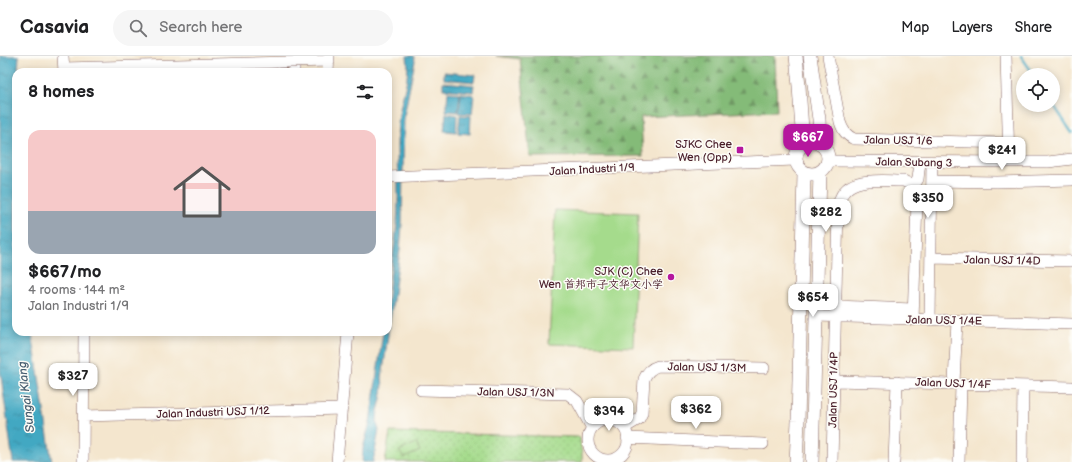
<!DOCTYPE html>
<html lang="en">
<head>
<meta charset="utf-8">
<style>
	body { margin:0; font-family:"Balsamiq Sans","LXGW WenKai TC",sans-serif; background:#f6f6f6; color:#202124; height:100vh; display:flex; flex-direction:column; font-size:15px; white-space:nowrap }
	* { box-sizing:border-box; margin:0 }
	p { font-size:13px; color:#757577 }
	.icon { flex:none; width:22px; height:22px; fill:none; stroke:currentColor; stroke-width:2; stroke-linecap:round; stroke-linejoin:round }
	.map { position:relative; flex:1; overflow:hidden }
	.panel { position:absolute; left:12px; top:12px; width:380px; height:268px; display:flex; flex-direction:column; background:#fff; border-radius:12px; box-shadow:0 2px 10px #0003 }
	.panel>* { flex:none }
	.buttons { position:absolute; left:1016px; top:12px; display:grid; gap:8px }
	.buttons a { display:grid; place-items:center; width:44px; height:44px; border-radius:50%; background:#fff; box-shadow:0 2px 10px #0003; font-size:20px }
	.price { position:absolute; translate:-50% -34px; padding:0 9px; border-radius:8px; background:#fff; color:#222; font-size:13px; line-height:26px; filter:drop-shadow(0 1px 2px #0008) }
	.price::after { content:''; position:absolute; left:50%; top:24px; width:12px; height:9px; margin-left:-6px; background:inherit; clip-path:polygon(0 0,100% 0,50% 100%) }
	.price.current { background:#b5179e; color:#fff }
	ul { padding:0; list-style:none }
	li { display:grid; align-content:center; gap:8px; height:212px; padding:0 16px }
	li span { display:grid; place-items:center; height:124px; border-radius:12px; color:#555 }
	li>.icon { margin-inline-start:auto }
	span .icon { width:72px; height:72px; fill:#fffc; stroke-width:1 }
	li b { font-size:17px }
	h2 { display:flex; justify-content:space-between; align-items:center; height:48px; padding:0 16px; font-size:17px }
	header { display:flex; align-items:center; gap:24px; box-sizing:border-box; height:56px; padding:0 20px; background:#fff; border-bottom:1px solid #e0e0e0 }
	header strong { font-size:19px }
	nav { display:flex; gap:22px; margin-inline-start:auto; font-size:14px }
	.search { width:280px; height:36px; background:#f6f6f6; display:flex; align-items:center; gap:10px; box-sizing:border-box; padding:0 14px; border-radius:22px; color:#757577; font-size:15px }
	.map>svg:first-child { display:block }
	.grass { fill:url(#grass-dots); stroke:#787d5c }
	.forest { fill:url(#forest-firs); stroke:#676d52 }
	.pitch { fill:#a5db8c; stroke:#787d5c }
	.water { fill:url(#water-ripples); stroke:#466476 }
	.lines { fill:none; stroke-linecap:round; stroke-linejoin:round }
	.stream { stroke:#42a8c2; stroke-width:2.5 }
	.minor-casing { stroke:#866564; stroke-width:12 }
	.major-casing { stroke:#866564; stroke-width:14 }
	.minor { stroke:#fff; stroke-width:11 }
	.major { stroke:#fff; stroke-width:13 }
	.poi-dot { fill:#b5179e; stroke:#fdfcf7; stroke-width:1.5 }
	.labels { text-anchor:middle; stroke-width:3; stroke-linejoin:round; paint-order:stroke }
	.street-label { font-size:11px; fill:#4a1f2b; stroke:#fdfcf7 }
	.poi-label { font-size:11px; fill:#4a1f2b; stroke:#fdfcf7; text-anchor:end }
	.water-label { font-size:12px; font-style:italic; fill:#465d6f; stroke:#fdfcf7 }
</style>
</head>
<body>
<header>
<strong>Casavia</strong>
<div class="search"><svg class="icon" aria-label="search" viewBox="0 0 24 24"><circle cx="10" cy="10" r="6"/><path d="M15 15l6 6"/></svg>Search here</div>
<nav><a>Map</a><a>Layers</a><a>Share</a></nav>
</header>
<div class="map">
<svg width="1072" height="406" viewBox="0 0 1072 406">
	<defs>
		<pattern id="grass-dots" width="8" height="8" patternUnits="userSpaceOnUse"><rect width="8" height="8" fill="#a5db8c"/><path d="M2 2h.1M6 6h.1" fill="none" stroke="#90bc79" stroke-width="1.8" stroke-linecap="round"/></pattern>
		<pattern id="forest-firs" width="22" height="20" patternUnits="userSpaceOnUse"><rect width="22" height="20" fill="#84bb78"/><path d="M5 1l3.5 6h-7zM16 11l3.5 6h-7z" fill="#6e9763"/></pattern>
		<pattern id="water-ripples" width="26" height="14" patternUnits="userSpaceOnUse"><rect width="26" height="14" fill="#42a8c2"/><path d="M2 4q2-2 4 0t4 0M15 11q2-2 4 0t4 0" fill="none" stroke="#39889e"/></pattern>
	</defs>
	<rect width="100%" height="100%" fill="#fdfcf7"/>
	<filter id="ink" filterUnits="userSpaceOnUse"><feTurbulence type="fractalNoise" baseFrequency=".025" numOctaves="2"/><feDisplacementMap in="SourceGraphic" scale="8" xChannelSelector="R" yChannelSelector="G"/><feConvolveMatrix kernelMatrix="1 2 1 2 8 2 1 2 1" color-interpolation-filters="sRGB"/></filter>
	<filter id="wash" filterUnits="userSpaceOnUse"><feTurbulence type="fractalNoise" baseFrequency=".012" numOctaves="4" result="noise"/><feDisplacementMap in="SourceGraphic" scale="16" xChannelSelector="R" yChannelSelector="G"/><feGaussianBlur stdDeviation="0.9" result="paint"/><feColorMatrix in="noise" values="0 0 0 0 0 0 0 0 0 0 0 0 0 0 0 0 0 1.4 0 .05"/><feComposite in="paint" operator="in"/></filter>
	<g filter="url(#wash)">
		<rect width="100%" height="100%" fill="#f4e6ce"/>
		<path class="grass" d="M390,376L580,381C580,389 583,398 582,406H385Z"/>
		<path class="forest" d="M496,0H775L777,55L641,61L643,100L530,101L520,3Z"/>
		<path class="pitch" d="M555,154L638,157L633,291L549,288Z
			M416,387L420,395L404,402L399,395Z"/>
		<path class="water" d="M0,0H19L18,16H16L15,49L16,276H32L52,406H13L0,313Z
			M407,0H414L415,5L404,60L402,169L400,194L382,322C383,327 383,333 382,338C380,350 374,363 379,374L373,406H362L363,392L370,366L383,276H388C388,264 387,251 388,239C390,215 395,191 397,167C400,133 395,99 398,66C400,42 411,24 407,0Z
			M444,16L475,19L474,26L444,23Z
			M443,26L474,29L473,36L443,33Z
			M448,36L460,37L458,56L446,55Z
			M461,37L474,39L472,58L459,57Z
			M446,57L457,59L456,76L444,75Z
			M460,59L471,60L470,78L458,77Z"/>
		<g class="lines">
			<path class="stream" d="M1021,0L1034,19
				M1053,48L1072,77"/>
		</g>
	</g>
	<g filter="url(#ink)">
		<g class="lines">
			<g class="minor-casing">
				<path id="minor" d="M63,0L64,16
					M828,0L840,66C843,75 846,79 854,83L1008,87
					M1006,0L1009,106
					M64,12L329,5
					M294,16V6
					M328,16L329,0
					M828,105L1048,106L1072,103
					M388,121L795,104
					M932,125L997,126L1072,124
					M913,131L918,123L920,106
					M931,202L1072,205
					M835,250L913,253
					M817,260L1072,268
					M930,264L932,106
					M834,325L1072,331
					M954,327L957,265
					M421,334L568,338L577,345L592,372
					M84,360L342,353
					M588 384a20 20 0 1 1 40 0a20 20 0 1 1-40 0Z
					M624,372L639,363L642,357L644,323C647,316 651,312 658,310L764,312
					M627,382L763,388
					M83,406L84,276
					M337,406L348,276
					M832,406L838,151C842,118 879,125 904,125C913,129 915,136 917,145L913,264
					M894,406L897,326
					M959,406L961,328
					M1022,406L1023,330"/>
			</g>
			<g class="major-casing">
				<path id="major" d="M796,0L799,30L803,88
					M810,0L819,63L820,88
					M796 102a16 16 0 1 1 32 0a16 16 0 1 1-32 0Z
					M796,406L798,365L804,117
					M812,406L820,117"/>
			</g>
			<use href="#minor" class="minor"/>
			<use href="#major" class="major"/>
		</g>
	</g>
	<g class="poi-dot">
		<rect x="736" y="90" width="8" height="8" rx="2"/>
		<circle cx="671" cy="221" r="4"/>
	</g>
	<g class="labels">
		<g class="street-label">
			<text transform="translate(898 84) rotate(1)" y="4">Jalan USJ 1/6</text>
			<text transform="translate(914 106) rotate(1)" y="4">Jalan Subang 3</text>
			<text transform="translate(592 113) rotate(-3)" y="4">Jalan Industri 1/9</text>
			<text transform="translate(1002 204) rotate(1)" y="4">Jalan USJ 1/4D</text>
			<text transform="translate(944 264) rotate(1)" y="4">Jalan USJ 1/4E</text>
			<text transform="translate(707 311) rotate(1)" y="4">Jalan USJ 1/3M</text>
			<text transform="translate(953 327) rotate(2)" y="4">Jalan USJ 1/4F</text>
			<text transform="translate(833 334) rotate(-89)" y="4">Jalan USJ 1/4P</text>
			<text transform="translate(516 336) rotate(1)" y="4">Jalan USJ 1/3N</text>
			<text transform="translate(213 356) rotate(-2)" y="4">Jalan Industri USJ 1/12</text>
		</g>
		<g class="poi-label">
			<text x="732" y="92">SJKC Chee<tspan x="732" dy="13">Wen (Opp)</tspan></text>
			<text x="663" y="219">SJK (C) Chee<tspan x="663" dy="13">Wen 首邦市子文华文小学</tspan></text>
		</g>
		<g class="water-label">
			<text transform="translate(26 341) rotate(-97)" y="4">Sungai Klang</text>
		</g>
	</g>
</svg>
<div class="buttons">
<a><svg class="icon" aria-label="locate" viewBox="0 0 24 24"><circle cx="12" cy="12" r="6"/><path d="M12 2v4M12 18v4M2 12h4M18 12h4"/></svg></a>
</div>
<b class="price current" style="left:808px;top:102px">$667</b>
<b class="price" style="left:1002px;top:115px">$241</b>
<b class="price" style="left:928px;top:163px">$350</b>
<b class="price" style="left:826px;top:177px">$282</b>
<b class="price" style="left:813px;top:262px">$654</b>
<b class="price" style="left:73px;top:341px">$327</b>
<b class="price" style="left:696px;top:374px">$362</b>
<b class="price" style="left:609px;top:376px">$394</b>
<section class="panel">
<h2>8 homes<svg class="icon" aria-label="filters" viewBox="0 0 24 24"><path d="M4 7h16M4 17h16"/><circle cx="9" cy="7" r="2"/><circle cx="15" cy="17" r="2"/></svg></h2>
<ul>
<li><span style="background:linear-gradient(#f6c9c9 65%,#9aa5b1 0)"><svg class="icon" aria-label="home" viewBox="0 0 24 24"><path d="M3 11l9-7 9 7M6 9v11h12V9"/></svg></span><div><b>$667/mo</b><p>4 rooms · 144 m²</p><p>Jalan Industri 1/9</p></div></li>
</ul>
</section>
</div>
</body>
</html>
